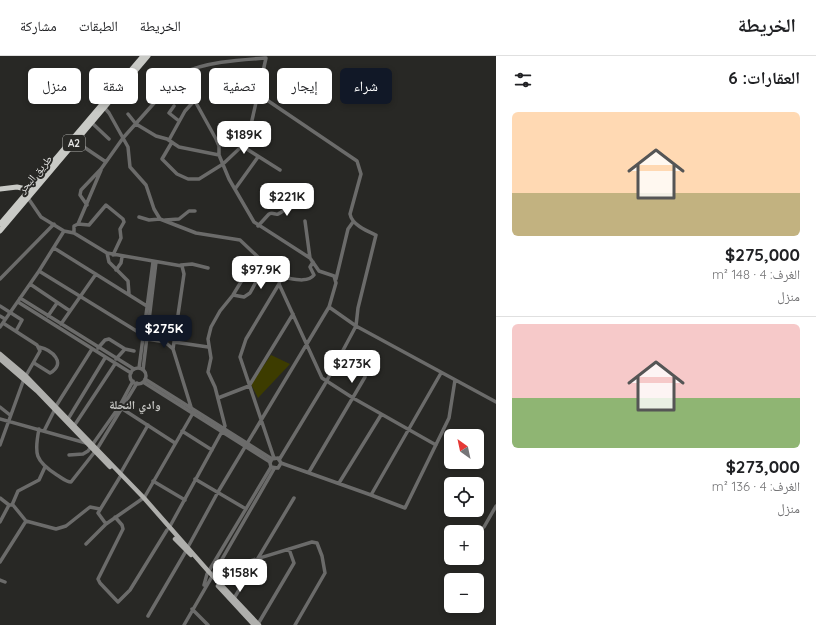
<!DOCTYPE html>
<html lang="ar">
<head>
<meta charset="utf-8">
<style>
	body { margin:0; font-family:Quicksand,"Noto Naskh Arabic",sans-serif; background:#f6f6f6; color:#202124; direction:rtl; height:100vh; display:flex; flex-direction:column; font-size:15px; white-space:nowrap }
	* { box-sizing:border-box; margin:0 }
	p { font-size:13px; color:#757577 }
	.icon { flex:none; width:22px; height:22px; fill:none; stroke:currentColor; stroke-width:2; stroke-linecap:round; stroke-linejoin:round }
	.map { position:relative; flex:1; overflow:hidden; direction:ltr }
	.details { display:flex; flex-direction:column; background:#fff; width:320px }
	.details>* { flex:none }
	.top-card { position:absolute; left:12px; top:12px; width:380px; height:36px; direction:rtl; display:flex; gap:8px }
	.needle { width:26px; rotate:327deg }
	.controls { position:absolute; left:444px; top:373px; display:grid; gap:8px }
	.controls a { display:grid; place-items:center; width:40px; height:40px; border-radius:6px; background:#fff; box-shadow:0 2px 6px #0003; font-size:20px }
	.price { position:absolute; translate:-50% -34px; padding:0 9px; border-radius:8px; background:#fff; color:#222; font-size:13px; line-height:26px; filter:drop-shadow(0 1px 2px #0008) }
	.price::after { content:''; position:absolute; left:50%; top:24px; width:12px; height:9px; margin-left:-6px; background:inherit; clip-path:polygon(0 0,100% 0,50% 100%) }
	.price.selected { background:#111827; color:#fff }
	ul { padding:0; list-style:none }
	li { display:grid; align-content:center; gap:8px; height:212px; padding:0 16px }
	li+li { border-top:1px solid #e0e0e0 }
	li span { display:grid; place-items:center; height:124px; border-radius:6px; color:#555 }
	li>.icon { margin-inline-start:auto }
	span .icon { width:72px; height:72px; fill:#fffc; stroke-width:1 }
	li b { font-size:17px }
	h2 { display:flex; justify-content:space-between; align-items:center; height:48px; padding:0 16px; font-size:17px }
	.tag { padding:0 14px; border-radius:6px; background:#fff; box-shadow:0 2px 6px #0003; font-size:14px; line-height:36px }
	.tag.selected { background:#111827; color:#fff }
	header { display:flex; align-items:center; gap:24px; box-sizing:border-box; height:56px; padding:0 20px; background:#fff; border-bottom:1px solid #e0e0e0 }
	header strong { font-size:19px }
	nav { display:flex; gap:22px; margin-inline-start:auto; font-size:14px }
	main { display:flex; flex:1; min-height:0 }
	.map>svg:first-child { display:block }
	.green { fill:#3d3c00 }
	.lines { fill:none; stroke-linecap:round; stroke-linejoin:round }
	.minor { stroke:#6b6b6a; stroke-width:3.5 }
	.major { stroke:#afafac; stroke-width:4.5 }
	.highway { stroke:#c9cac6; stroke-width:5 }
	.labels { text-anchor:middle; stroke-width:4; stroke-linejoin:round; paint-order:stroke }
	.shield { fill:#282825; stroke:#acacaa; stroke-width:1 }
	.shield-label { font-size:10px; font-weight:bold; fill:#e4e4e3 }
	.street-label { font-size:11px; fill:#e4e4e3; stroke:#282825 }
	.neighbourhood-label { font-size:12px; font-weight:bold; fill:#c7c7c4; stroke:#282825 }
</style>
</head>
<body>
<header>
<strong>الخريطة</strong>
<nav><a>الخريطة</a><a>الطبقات</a><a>مشاركة</a></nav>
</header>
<main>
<section class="details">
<h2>العقارات: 6<svg class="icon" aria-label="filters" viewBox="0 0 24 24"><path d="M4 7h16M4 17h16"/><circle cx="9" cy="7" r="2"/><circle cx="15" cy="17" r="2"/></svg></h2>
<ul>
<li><span style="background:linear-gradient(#ffd9b3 65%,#c2b280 0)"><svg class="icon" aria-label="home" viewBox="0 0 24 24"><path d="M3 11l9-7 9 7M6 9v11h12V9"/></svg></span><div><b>$275,000</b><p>الغرف: 4 · 148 m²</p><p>منزل</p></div></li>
<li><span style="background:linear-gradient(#f6c9c9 60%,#8fb573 0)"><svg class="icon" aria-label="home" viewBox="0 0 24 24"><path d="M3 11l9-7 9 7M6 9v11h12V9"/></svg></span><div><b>$273,000</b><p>الغرف: 4 · 136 m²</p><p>منزل</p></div></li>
</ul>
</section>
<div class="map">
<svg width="496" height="569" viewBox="0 0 496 569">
	<rect width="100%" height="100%" fill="#282825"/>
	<path class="green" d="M271,299L290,308L258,342L251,328Z"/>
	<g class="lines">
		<path class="minor" d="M180,18L216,83L219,90V99L229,123L254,166L310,202L319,215L334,220L336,227L329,251L218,436L188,491
			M258,38L357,105L361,118L350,158C352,169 367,175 376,179L358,252L356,270L325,328L279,404
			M103,50L109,57L128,91L130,111L146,129L154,153L160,163L196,177L240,184L258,201L277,213L281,221L279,228L246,283L240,301L274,402
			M174,50L169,57L179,65
			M128,58L136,68L156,80L167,83L179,91L219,99
			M91,66L109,83
			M169,84L185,55L195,44
			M75,85L106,106
			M218,87L241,71L251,68
			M242,90L280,114
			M235,133L258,101
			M28,142L41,161L64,175L74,177L107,197L182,210L184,218L173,293
			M87,149L80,139L81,134L101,113L123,82L180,18C206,6 237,4 266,2L248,82L242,90L223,108L199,123H188L177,118L162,103L172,86
			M139,161L149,164L160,163
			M165,164L179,163L189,155H195
			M305,165L310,202
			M78,168L89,169L106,149L123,163L124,166L120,173L121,182L113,199
			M258,170L269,158C273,156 275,159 278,158C286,155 293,142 294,135
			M74,177V170L78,168L101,114
			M54,192L150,252
			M107,197L109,206L128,225L129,238
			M181,209L192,208L208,212
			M116,214L121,207L122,201
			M39,215L143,279
			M281,221C291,222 307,228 314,219L310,211L313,206
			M0,223L54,168
			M336,223L348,173L353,166
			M30,228L70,255
			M279,228L322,322L353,342L436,389
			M233,239L244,241L250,237L262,215L260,203
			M20,242L134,313
			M18,246L131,317
			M0,250L22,264L16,275
			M329,251L356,270L496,346
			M0,260L5,263
			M48,260L57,247
			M61,268L96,218
			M0,271L39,215L64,175
			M147,283L165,286L174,277
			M165,286L173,293L191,351
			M174,286L208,291
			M98,292L105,284L109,283L125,293
			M116,303L125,293L134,295
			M34,307L50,317C67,307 52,294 39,291
			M139,312L153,206
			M130 320a8 8 0 1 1 16 0a8 8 0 1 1-16 0Z
			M143,314L156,206
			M145,323L272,403L278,402L281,407L278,412L271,411L270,407L272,403
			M143,326L270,406
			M218,342L249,330L293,258
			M56,350L92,293
			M0,351L10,359
			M121,352L175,387
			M0,363L86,387
			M68,363L105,302
			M74,370L115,308
			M39,373C34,398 35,405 57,419C62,422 66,426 71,426L97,393L137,327
			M44,375L55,353
			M182,375L212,394
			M0,389L24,323L40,295L37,289L3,267
			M69,399L83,398L88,395L119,351L133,325
			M281,407L371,439L441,317
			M309,416L365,321
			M120,418L148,369
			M195,423L246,453
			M153,425L185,444
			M339,427L381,359
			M371,439L405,452L449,362L455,324
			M0,442L9,449H13L26,465L56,473L66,470L90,451L100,453
			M144,442L193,357
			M12,449L18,435L39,424L45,411
			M115,461L122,469L123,473L98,523L100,527L118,546L130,534L167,474
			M0,466L9,449
			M106,468L98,457L120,421
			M484,471L496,450
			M169,472L225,370L215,331L208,316L211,302L208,283L211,271L220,255L233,239L250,211L261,203
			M86,488L106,468L142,443
			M0,506L26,465
			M214,516L312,486L317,487L322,500L325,517L295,569
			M0,524L5,526
			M204,529L207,518L271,411
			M233,544L294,442
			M192,553L208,569
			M148,560L186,495
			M258,568L294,507L289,493
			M184,569L274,413"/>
		<path class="major" d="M0,298L26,320L144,442L209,516L259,569
			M0,303L37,335L110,411
			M175,483L191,499
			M218,530L254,569"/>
		<path class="highway" d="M0,133L17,131L31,134
			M0,168L143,0
			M0,175L148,0"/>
	</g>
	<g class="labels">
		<rect class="shield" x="63" y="79" width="22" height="16" rx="3"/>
		<g class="shield-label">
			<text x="74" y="91">A2</text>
		</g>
		<g class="street-label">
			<text transform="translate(35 118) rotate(-50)" y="4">طريق البحر</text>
		</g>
		<g class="neighbourhood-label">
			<text x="135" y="353">وادي النحلة</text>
		</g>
	</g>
</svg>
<div class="controls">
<a><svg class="needle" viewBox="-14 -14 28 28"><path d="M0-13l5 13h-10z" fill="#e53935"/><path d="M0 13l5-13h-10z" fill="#757577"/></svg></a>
<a><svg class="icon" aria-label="locate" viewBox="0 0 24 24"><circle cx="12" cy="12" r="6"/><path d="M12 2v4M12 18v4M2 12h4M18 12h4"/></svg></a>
<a>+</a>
<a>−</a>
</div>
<b class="price" style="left:244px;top:99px">$189K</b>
<b class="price" style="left:287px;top:161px">$221K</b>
<b class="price" style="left:261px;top:234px">$97.9K</b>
<b class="price selected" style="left:164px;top:293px">$275K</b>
<b class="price" style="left:352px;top:328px">$273K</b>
<b class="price" style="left:240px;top:537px">$158K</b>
<div class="top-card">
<a class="tag selected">شراء</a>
<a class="tag">إيجار</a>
<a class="tag">تصفية</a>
<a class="tag">جديد</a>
<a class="tag">شقة</a>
<a class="tag">منزل</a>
</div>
</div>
</main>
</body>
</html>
